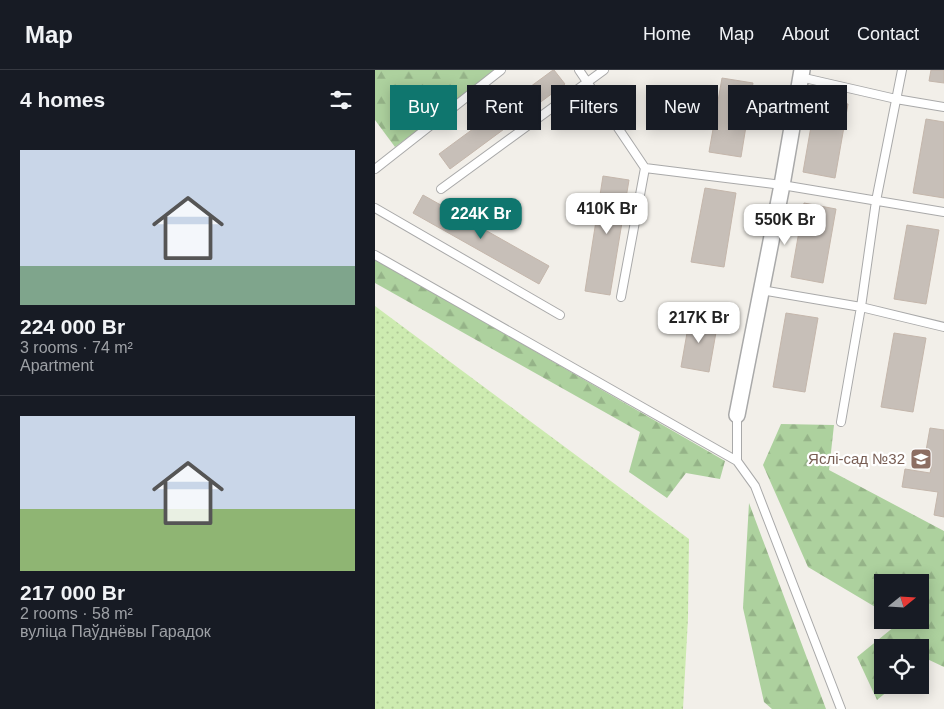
<!DOCTYPE html>
<html lang="en">
<head>
<meta charset="utf-8">
<style>
	body { margin:0; font-family:Helvetica,sans-serif; background:#242831; color:#f1f3f6; height:100vh; display:flex; flex-direction:column; font-size:19px; white-space:nowrap }
	* { box-sizing:border-box; margin:0 }
	p { font-size:16px; color:#9ea1a6 }
	.icon { flex:none; width:28px; height:28px; fill:none; stroke:currentColor; stroke-width:2; stroke-linecap:round; stroke-linejoin:round }
	.map { position:relative; flex:1; overflow:hidden }
	.side { display:flex; flex-direction:column; background:#171b24; width:375px }
	.side>* { flex:none }
	.top-card { position:absolute; left:15px; top:15px; width:475px; height:45px; display:flex; gap:10px }
	.needle { width:32px; rotate:72deg }
	.tools { position:absolute; left:499px; top:504px; display:grid; gap:10px }
	.tools a { display:grid; place-items:center; width:55px; height:55px; border-radius:0px; background:#171b24; box-shadow:0 2px 12px #0003; font-size:25px }
	.price { position:absolute; translate:-50% -42px; padding:0 11px; border-radius:10px; background:#fff; color:#222; font-size:16px; line-height:32px; filter:drop-shadow(0 1px 2px #0008) }
	.price::after { content:''; position:absolute; left:50%; top:30px; width:15px; height:11px; margin-left:-8px; background:inherit; clip-path:polygon(0 0,100% 0,50% 100%) }
	.price.current { background:#0f766e; color:#fff }
	ul { padding:0; list-style:none }
	li { display:grid; align-content:center; gap:10px; height:265px; padding:0 20px }
	li+li { border-top:1px solid #363941 }
	li span { display:grid; place-items:center; height:155px; border-radius:0px; color:#555 }
	li>.icon { margin-inline-start:auto }
	span .icon { width:90px; height:90px; fill:#fffc; stroke-width:1 }
	li b { font-size:21px }
	h2 { display:flex; justify-content:space-between; align-items:center; height:60px; padding:0 20px; font-size:21px }
	.tag { padding:0 18px; border-radius:0px; background:#171b24; box-shadow:0 2px 12px #0003; font-size:18px; line-height:45px }
	.tag.current { background:#0f766e; color:#fff }
	header { display:flex; align-items:center; gap:30px; box-sizing:border-box; height:70px; padding:0 25px; background:#171b24; border-bottom:1px solid #363941 }
	header strong { font-size:24px }
	nav { display:flex; gap:28px; margin-inline-start:auto; font-size:18px }
	main { display:flex; flex:1; min-height:0 }
	.map>svg:first-child { display:block }
	.forest { fill:url(#forest-firs) }
	.garden { fill:url(#garden-dots) }
	.building { fill:#c7bfb8; stroke:#c4b6ab }
	.lines { fill:none; stroke-linecap:round; stroke-linejoin:round }
	.service-casing { stroke:#a9a9a9; stroke-width:10 }
	.minor-casing { stroke:#a9a9a9; stroke-width:18 }
	.service { stroke:#fff; stroke-width:8 }
	.minor { stroke:#fff; stroke-width:15 }
	.labels { text-anchor:middle; stroke-width:4.5; stroke-linejoin:round; paint-order:stroke }
	.education-label { font-size:15px; fill:#785e54; stroke:#fff; text-anchor:end }
</style>
</head>
<body>
<header>
<strong>Map</strong>
<nav><a>Home</a><a>Map</a><a>About</a><a>Contact</a></nav>
</header>
<main>
<section class="side">
<h2>4 homes<svg class="icon" aria-label="filters" viewBox="0 0 24 24"><path d="M4 7h16M4 17h16"/><circle cx="9" cy="7" r="2"/><circle cx="15" cy="17" r="2"/></svg></h2>
<ul>
<li><span style="background:linear-gradient(#c9d6e8 75%,#7fa58c 0)"><svg class="icon" aria-label="home" viewBox="0 0 24 24"><path d="M3 11l9-7 9 7M6 9v11h12V9"/></svg></span><div><b>224 000 Br</b><p>3 rooms · 74 m²</p><p>Apartment</p></div></li>
<li><span style="background:linear-gradient(#c9d6e8 60%,#8fb573 0)"><svg class="icon" aria-label="home" viewBox="0 0 24 24"><path d="M3 11l9-7 9 7M6 9v11h12V9"/></svg></span><div><b>217 000 Br</b><p>2 rooms · 58 m²</p><p>вуліца Паўднёвы Гарадок</p></div></li>
</ul>
</section>
<div class="map">
<svg width="569" height="639" viewBox="0 0 569 639">
	<defs>
		<pattern id="forest-firs" width="22" height="20" patternUnits="userSpaceOnUse" patternTransform="scale(1.25)"><rect width="22" height="20" fill="#add19e"/><path d="M5 1l3.5 6h-7zM16 11l3.5 6h-7z" fill="#95b388"/></pattern>
		<pattern id="garden-dots" width="8" height="8" patternUnits="userSpaceOnUse" patternTransform="scale(1.25)"><rect width="8" height="8" fill="#cdebb0"/><path d="M2 2h.1M6 6h.1" fill="none" stroke="#b0c997" stroke-width="1.8" stroke-linecap="round"/></pattern>
	</defs>
	<rect width="100%" height="100%" fill="#f2efe9"/>
	<path class="forest" d="M0,0H123L20,77L0,50Z
		M0,189L350,391L345,409L311,403L292,428L254,402L265,362L0,213Z
		M406,354L459,355L454,400L569,461V597L550,588L545,593V578H508V615H520L502,630L482,587L525,552L523,550H545V512H508L507,541L433,497L388,395Z
		M374,433L451,639H397L389,632L368,538Z"/>
	<path class="garden" d="M0,236L314,469L313,548L308,639H0Z"/>
	<path class="building" d="M178,0H179L190,14L75,99L64,84Z
		M556,0H569V13L554,11Z
		M347,8L378,13L366,87L334,82Z
		M441,28L473,34L460,108L428,102Z
		M551,49L569,52V128L538,123Z
		M228,106L254,110L235,225L210,221Z
		M330,118L361,123L349,197L316,192Z
		M48,125L174,196L164,214L38,143Z
		M429,133L461,139L448,213L416,207Z
		M532,155L564,160L551,234L519,229Z
		M411,243L443,248L430,322L398,317Z
		M315,246L343,251L334,302L306,297Z
		M519,263L551,268L538,342L506,337Z
		M555,358L569,360V447L559,445L563,422L527,417L530,399L555,403L557,394L549,392Z"/>
	<g class="lines">
		<g class="service-casing">
			<path id="service" d="M204,0L270,98L246,227
				M425,7L521,29L569,37
				M270,98L407,115L569,142
				M0,99L126,0
				M66,119L229,0
				M0,138L185,245
				M0,185L362,391
				M386,220L486,237L569,257
				M362,345V391L380,416L466,639
				M466,352L486,237L501,131L527,0"/>
		</g>
		<g class="minor-casing">
			<path id="minor" d="M362,345L407,115L427,0"/>
		</g>
		<use href="#service" class="service"/>
		<use href="#minor" class="minor"/>
	</g>
	<defs>
		<g id="school-square" transform="scale(1.125)"><rect x="-9" y="-9" width="18" height="18" rx="4" fill="#8d6e63" stroke="#fff"/><path d="M0-5L7-2L0 1L-7-2ZM-4 1L0 2.5L4 1V4Q0 6-4 4Z" fill="#fff"/></g>
	</defs>
	<g fill-rule="evenodd">
		<use href="#school-square" x="546" y="389"/>
	</g>
	<g class="labels">
		<g class="education-label">
			<text x="530" y="394">Яслі-сад №32</text>
		</g>
	</g>
</svg>
<div class="tools">
<a><svg class="needle" viewBox="-14 -14 28 28"><path d="M0-13l5 13h-10z" fill="#e53935"/><path d="M0 13l5-13h-10z" fill="#9ea1a6"/></svg></a>
<a><svg class="icon" aria-label="locate" viewBox="0 0 24 24"><circle cx="12" cy="12" r="6"/><path d="M12 2v4M12 18v4M2 12h4M18 12h4"/></svg></a>
</div>
<b class="price" style="left:232px;top:165px">410K Br</b>
<b class="price current" style="left:106px;top:170px">224K Br</b>
<b class="price" style="left:410px;top:176px">550K Br</b>
<b class="price" style="left:324px;top:274px">217K Br</b>
<div class="top-card">
<a class="tag current">Buy</a>
<a class="tag">Rent</a>
<a class="tag">Filters</a>
<a class="tag">New</a>
<a class="tag">Apartment</a>
</div>
</div>
</main>
</body>
</html>
